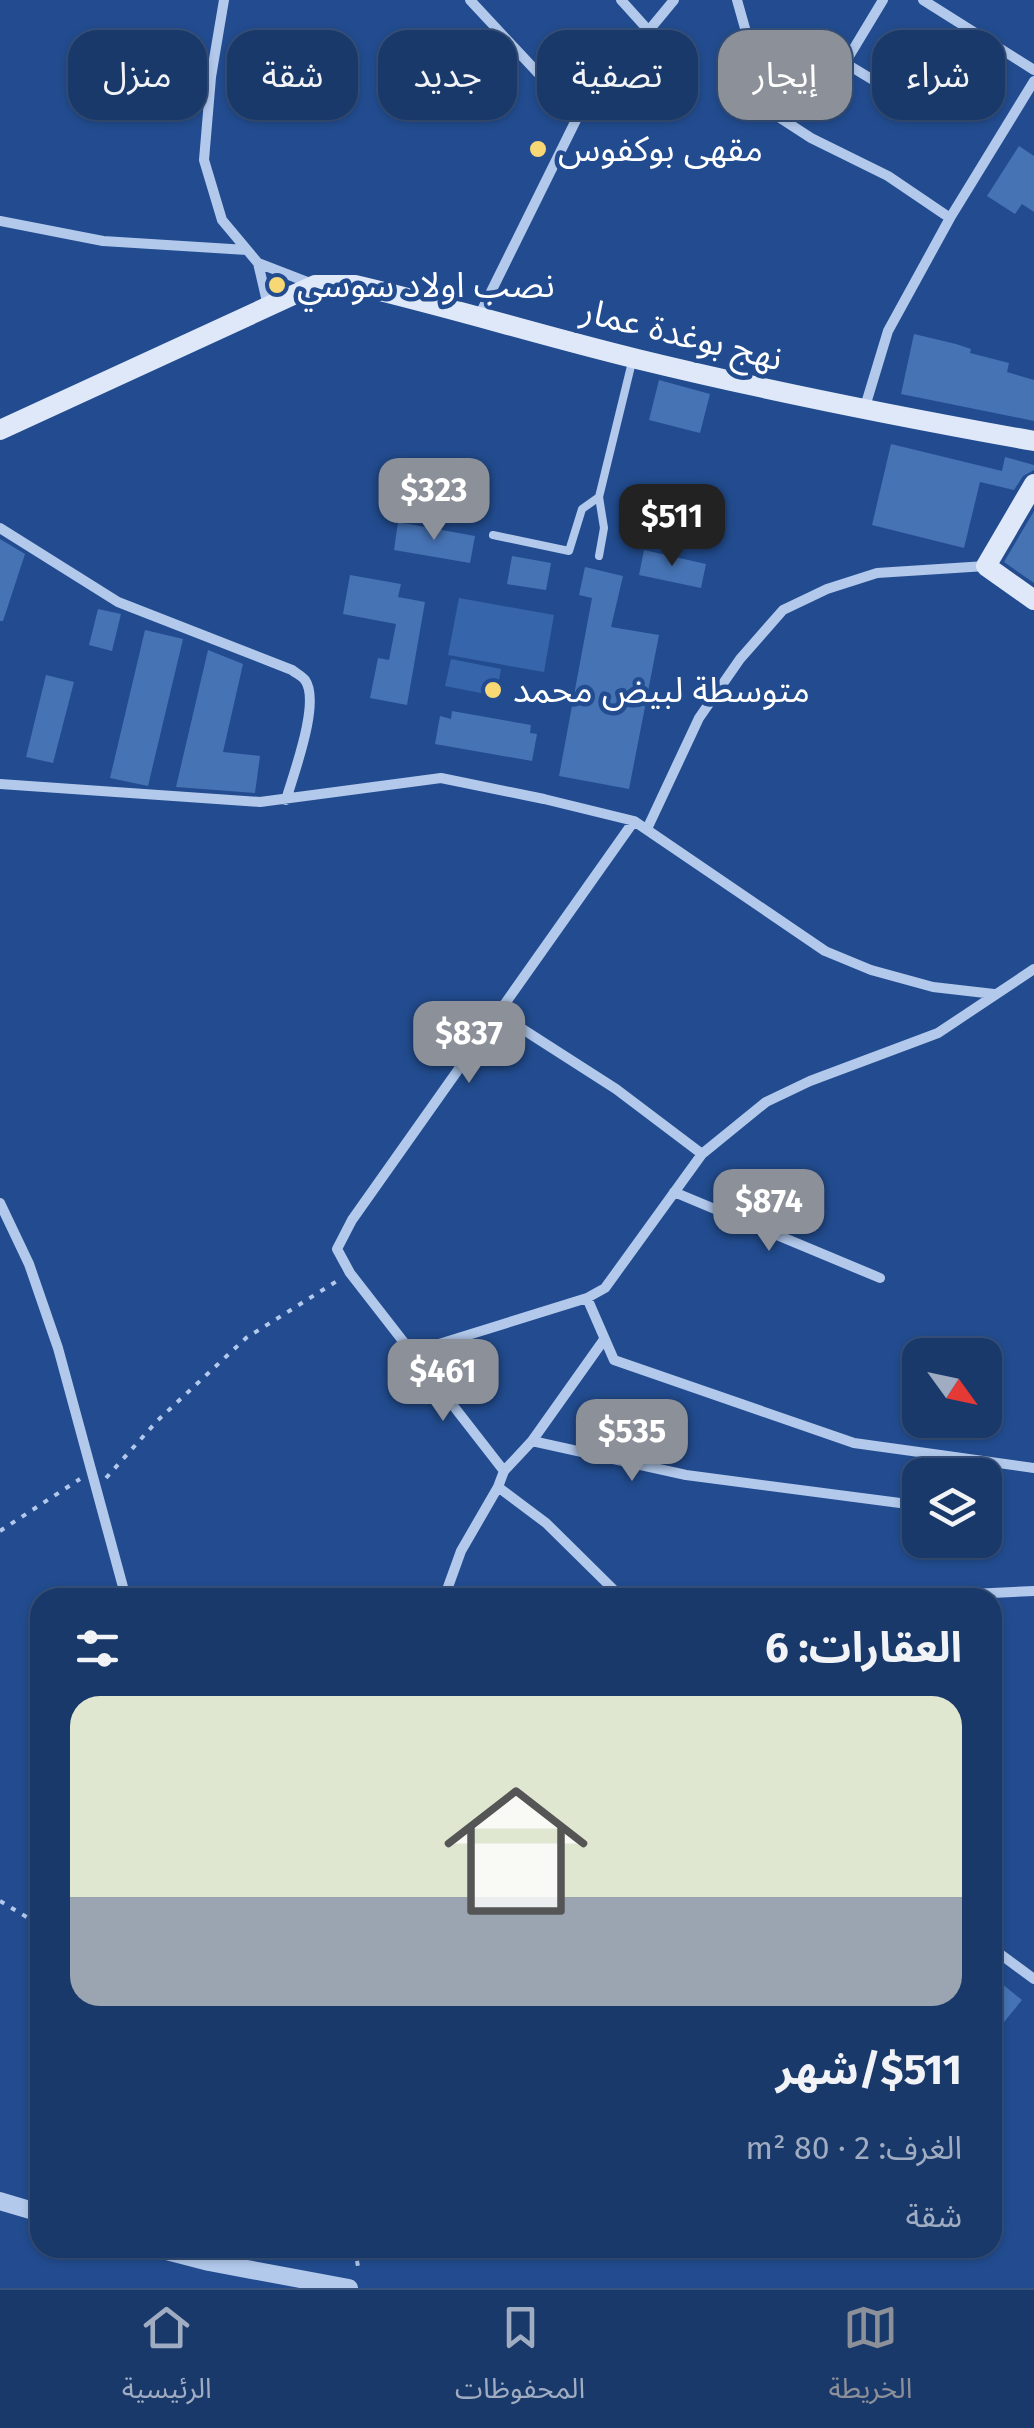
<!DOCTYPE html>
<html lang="ar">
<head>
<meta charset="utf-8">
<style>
	body { margin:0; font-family:"Fira Sans","Noto Sans Arabic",sans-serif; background:#274473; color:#f1f3f6; direction:rtl; height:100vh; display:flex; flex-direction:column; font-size:38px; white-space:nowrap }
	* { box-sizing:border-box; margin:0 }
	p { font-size:32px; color:#9facc1 }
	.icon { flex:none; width:55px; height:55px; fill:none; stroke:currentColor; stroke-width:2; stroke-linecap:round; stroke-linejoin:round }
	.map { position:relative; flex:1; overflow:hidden; direction:ltr }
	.panel { position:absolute; left:30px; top:1588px; width:972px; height:670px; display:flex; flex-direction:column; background:#1a396b; border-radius:30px; box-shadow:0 2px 8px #0004,0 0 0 2px #38537e; direction:rtl }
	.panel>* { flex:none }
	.top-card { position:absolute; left:30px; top:30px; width:975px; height:90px; direction:rtl; display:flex; gap:20px }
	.needle { width:65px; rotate:123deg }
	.buttons { position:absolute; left:902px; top:1338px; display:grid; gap:20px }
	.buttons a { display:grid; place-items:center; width:100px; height:100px; border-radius:20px; background:#1a396b; box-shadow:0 2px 8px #0004,0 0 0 2px #38537e; font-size:50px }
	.price { position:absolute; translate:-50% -85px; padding:0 22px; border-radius:20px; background:#8c9099; color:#fff; font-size:32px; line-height:65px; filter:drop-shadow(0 2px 5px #0008) }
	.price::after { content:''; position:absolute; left:50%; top:60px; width:30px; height:22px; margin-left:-15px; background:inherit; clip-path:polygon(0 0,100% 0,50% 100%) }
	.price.on { background:#222; color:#fff }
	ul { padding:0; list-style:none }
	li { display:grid; align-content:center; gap:20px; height:530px; padding:0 40px }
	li+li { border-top:2px solid #38537e }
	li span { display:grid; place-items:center; height:310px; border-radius:30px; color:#555 }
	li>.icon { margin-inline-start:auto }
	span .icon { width:180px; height:180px; fill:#fffc; stroke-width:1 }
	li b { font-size:42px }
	h2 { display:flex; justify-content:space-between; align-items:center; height:120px; padding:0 40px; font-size:42px }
	.tag { padding:0 35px; border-radius:30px; background:#1a396b; box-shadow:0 2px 8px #0004,0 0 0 2px #38537e; font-size:35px; line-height:90px }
	.tag.on { background:#8c9099; color:#fff }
	.menu { display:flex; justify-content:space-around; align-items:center; height:140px; border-top:2px solid #38537e; background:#1a396b; font-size:28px; color:#9facc1 }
	.menu a { display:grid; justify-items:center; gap:5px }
	.menu .on { color:#8c9099 }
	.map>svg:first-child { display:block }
	.green { fill:#3665ac }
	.building { fill:#4673b4 }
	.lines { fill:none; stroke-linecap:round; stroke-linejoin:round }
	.path { stroke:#b2c9ec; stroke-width:4; stroke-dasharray:5 8; stroke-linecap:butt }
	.service { stroke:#b2c9ec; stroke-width:8 }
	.minor { stroke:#b2c9ec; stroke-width:10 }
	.tertiary { stroke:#b2c9ec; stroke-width:18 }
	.secondary { stroke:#dee8f9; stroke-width:20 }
	.poi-dot { fill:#f8d874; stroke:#224c8f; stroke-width:4 }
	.labels { text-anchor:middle; stroke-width:9; stroke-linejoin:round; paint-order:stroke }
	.poi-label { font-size:35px; fill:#fff; stroke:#224c8f; text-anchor:start }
	.street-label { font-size:35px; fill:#fff; stroke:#224c8f }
</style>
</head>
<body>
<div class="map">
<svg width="1034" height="2288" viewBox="0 0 1034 2288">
	<rect width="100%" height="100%" fill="#224c8f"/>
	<path class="green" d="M459,598L554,615L544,672L448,655Z
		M451,659L501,669L496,696L445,686Z"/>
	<path class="building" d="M1019,146L1034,156V212L1022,204L1015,214L987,196Z
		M914,334L956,344L971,349L970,353L1009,363L1007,372L1034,380V421L901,394Z
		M659,380L710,394L700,433L649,420Z
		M891,444L1002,471L1005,457L1034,465V470L1023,476L1014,490L980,482L964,548L872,525Z
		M1034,511V583L1004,562Z
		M398,522L475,536L470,563L394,550Z
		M0,539L25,554L3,621H0Z
		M644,550L706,564L701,588L639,575Z
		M512,556L551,563L546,590L507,584Z
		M585,567L623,576L611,627L659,635L629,789L559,776L592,598L579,595Z
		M350,575L401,584L398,597L425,602L407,705L370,698L378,658L389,660L396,624L343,614Z
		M98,609L121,614L112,651L89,645Z
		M145,630L183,639L148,786L110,778Z
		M208,650L243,664L223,752L260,756L255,793L176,787Z
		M46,675L74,682L53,763L26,757Z
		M452,711L531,725L530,733L537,734L532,761L435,744L440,716L451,719Z
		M992,1976L1022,2000L1004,2022L992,2013Z"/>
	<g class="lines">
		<path class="path" d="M106,1478L157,1421L246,1338L337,1281
			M0,1531L80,1479
			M992,1738L998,1737
			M0,1901L40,1925
			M355,2248L359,2273"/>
		<path class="service" d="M493,535L569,551L582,509L599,497
			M599,556L604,528L599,497L632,362"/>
		<path class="minor" d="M224,0L211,77L204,160L222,220L258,263L268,306
			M470,0L578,116
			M621,0L649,31
			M737,0L768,110L811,138L888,176L950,218
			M883,0L845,63L926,112
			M923,0L1034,70
			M0,221L103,241L247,250
			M258,263L315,285
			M480,314L578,116L674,0
			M864,410L888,331L950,218L1034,81
			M0,528L118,602L292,670C297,674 302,676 305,680C321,702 293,775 286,800
			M0,784L260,802L441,778L544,799L634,821L825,951L871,970L933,987L994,994
			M647,829L699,718L740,659L783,610L827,589L877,573L986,566
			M496,1012L616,1089L702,1154
			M674,1192L880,1278
			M0,1203L29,1264L58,1348L126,1598
			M587,1298L614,1360L854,1443L1034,1468
			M603,1341L532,1441L686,1475L900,1503
			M410,1353L587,1298L605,1288L702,1154L766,1102L810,1081L938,1033L1034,969
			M532,1441L504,1471L498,1487L546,1523L616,1592L868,1598
			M504,1471L350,1273L337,1249L352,1220L634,821
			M444,1598L461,1551L498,1487
			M889,1598L1034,1591
			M992,1948L1034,1979"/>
		<path class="tertiary" d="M0,2201L40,2213
			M155,2248L209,2262L349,2288"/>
		<path class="secondary" d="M0,430L315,285H355C450,307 542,336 637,359C768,391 900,417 1034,441
			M1034,484L986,566L1034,600"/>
	</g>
	<g class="poi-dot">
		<circle cx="538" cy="149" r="10"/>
		<circle cx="277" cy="285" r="10"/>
		<circle cx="493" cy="690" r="10"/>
	</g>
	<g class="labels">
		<g class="poi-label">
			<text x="558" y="161">مقهى بوكفوس</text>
			<text x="297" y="297">نصب اولاد سوسي</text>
			<text x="513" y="702">متوسطة لبيض محمد</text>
		</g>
		<g class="street-label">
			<text transform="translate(682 334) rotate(14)" y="12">نهج بوغدة عمار</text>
		</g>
	</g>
</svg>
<div class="buttons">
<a><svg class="needle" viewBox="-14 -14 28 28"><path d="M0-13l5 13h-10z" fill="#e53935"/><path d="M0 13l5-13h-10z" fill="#9facc1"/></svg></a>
<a><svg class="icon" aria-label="layers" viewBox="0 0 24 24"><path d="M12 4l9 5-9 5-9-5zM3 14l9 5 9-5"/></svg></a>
</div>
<b class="price" style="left:434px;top:543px">$323</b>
<b class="price on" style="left:672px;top:569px">$511</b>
<b class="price" style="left:469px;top:1086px">$837</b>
<b class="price" style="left:769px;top:1254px">$874</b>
<b class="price" style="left:443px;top:1424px">$461</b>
<b class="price" style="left:632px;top:1484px">$535</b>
<div class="top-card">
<a class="tag">شراء</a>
<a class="tag on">إيجار</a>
<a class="tag">تصفية</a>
<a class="tag">جديد</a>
<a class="tag">شقة</a>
<a class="tag">منزل</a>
</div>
<section class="panel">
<h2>العقارات: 6<svg class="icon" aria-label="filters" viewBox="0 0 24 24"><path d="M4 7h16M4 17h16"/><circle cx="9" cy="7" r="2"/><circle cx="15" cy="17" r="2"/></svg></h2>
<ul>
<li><span style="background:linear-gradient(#dfe7d0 65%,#9aa5b1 0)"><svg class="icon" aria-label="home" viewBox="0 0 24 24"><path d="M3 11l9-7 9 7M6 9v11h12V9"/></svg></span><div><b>$511/شهر</b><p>الغرف: 2 · 80 m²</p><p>شقة</p></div></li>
</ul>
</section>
</div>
<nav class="menu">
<a class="on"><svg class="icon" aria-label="map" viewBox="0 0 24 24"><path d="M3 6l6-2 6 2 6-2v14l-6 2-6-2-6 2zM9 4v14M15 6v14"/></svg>الخريطة</a>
<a><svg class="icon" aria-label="saved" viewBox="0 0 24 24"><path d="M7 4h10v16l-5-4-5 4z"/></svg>المحفوظات</a>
<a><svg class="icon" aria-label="home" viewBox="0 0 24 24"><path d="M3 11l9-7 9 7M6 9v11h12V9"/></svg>الرئيسية</a>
</nav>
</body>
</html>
